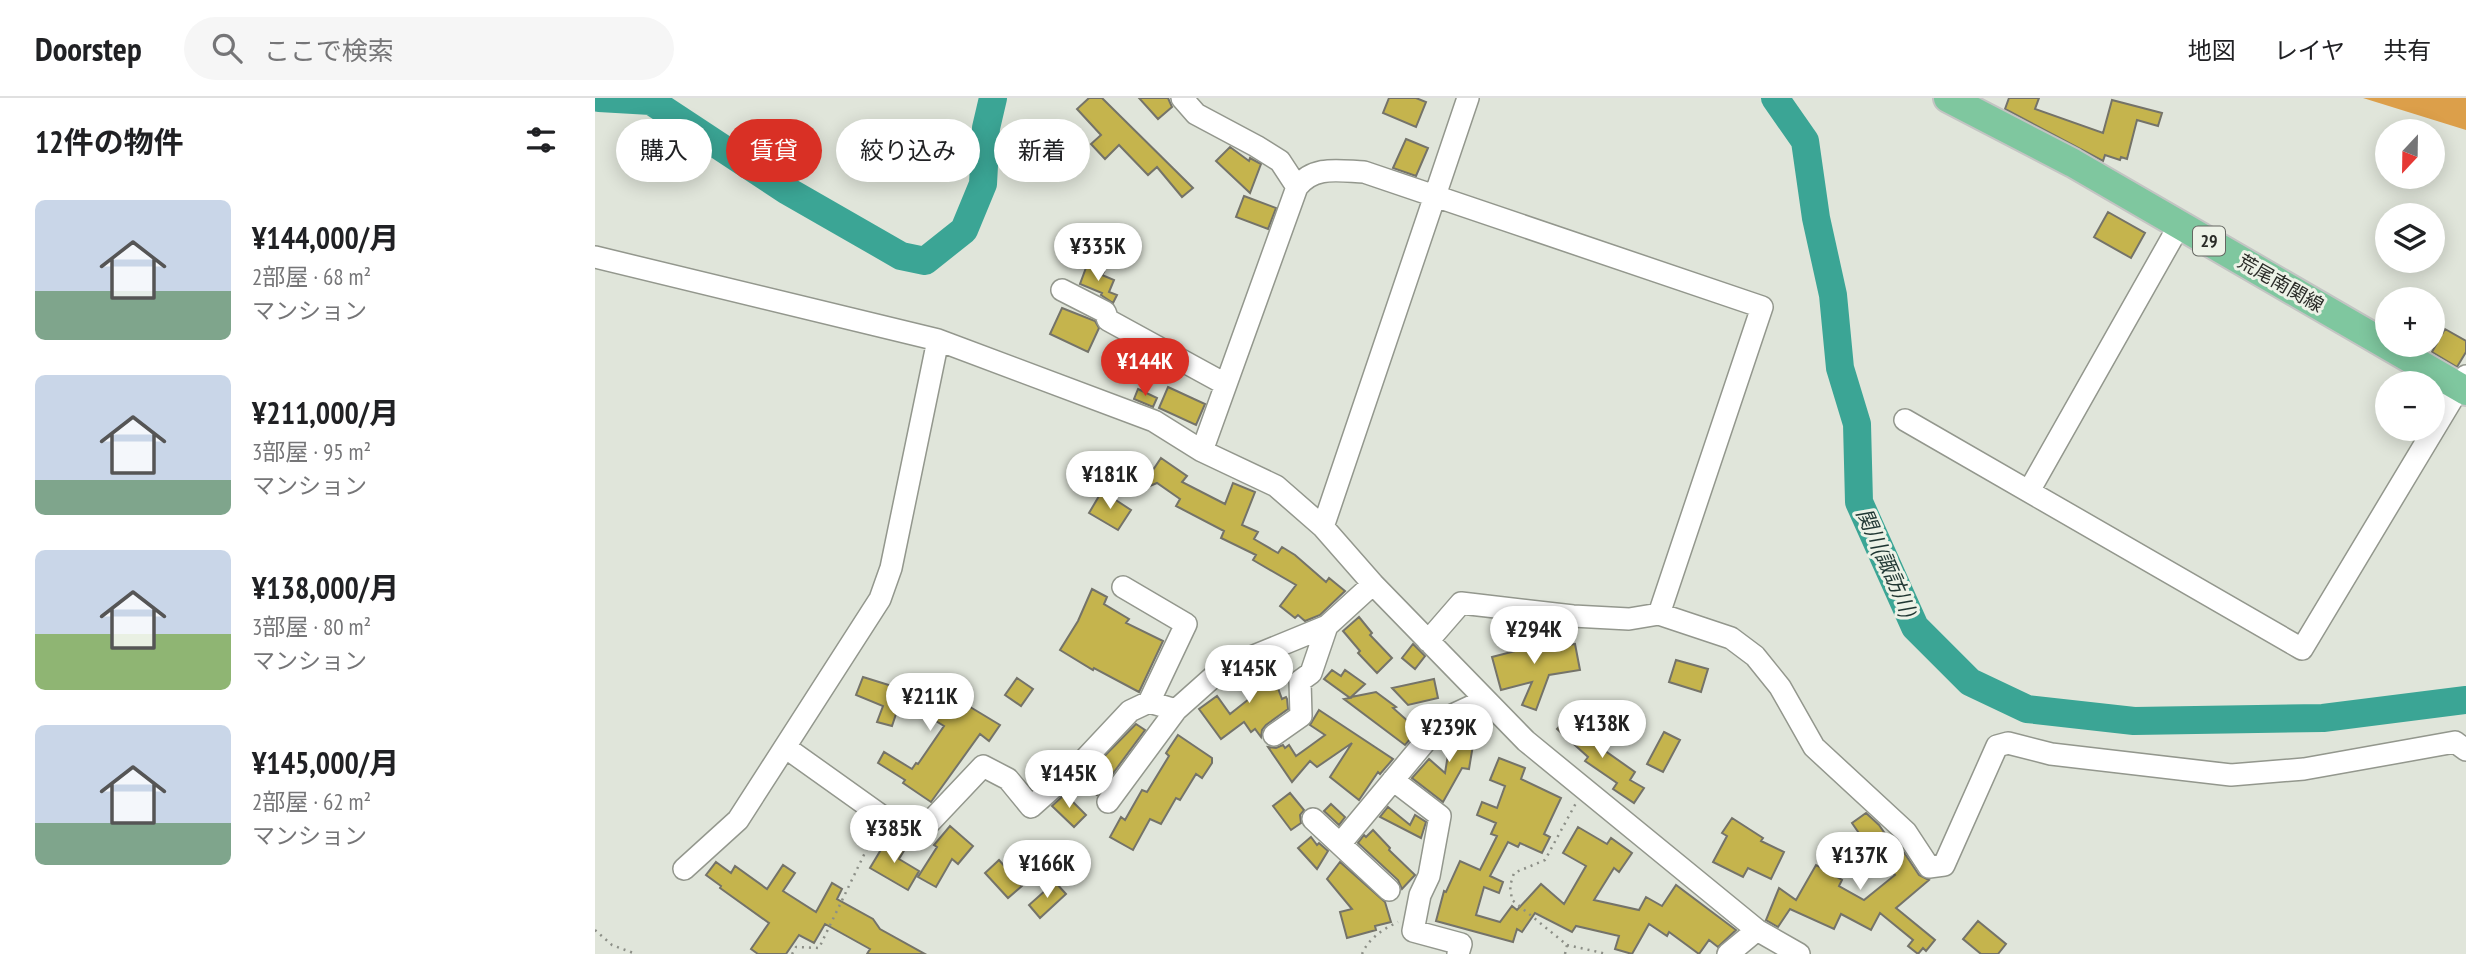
<!DOCTYPE html>
<html lang="ja">
<head>
<meta charset="utf-8">
<style>
	body { margin:0; font-family:"PT Sans Narrow","Noto Sans JP",sans-serif; background:#f6f6f6; color:#202124; height:100vh; display:flex; flex-direction:column; font-size:26px; white-space:nowrap }
	* { box-sizing:border-box; margin:0 }
	p { font-size:23px; color:#757577 }
	.icon { flex:none; width:38px; height:38px; fill:none; stroke:currentColor; stroke-width:2; stroke-linecap:round; stroke-linejoin:round }
	.map { position:relative; flex:1; overflow:hidden }
	.details { display:flex; flex-direction:column; background:#fff; width:595px }
	.details>* { flex:none }
	.banner { position:absolute; left:21px; top:21px; width:665px; height:63px; display:flex; gap:14px }
	.needle { width:46px; rotate:202deg }
	.tools { position:absolute; left:1780px; top:21px; display:grid; gap:14px }
	.tools a { display:grid; place-items:center; width:70px; height:70px; border-radius:50%; background:#fff; box-shadow:0 4px 18px #0003; font-size:35px }
	.price { position:absolute; translate:-50% -60px; padding:0 16px; border-radius:24px; background:#fff; color:#222; font-size:23px; line-height:46px; filter:drop-shadow(0 2px 4px #0008) }
	.price::after { content:''; position:absolute; left:50%; top:42px; width:21px; height:16px; margin-left:-10px; background:inherit; clip-path:polygon(0 0,100% 0,50% 100%) }
	.price.current { background:#d93025; color:#fff }
	ul { padding:0; list-style:none }
	li { display:flex; align-items:center; gap:21px; height:175px; padding:0 35px }
	li span { display:grid; place-items:center; flex:none; width:196px; height:140px; border-radius:10px; color:#555 }
	li>.icon { margin-inline-start:auto }
	span .icon { width:84px; height:84px; fill:#fffc; stroke-width:1 }
	li b { font-size:30px }
	h2 { display:flex; justify-content:space-between; align-items:center; height:84px; padding:0 35px; font-size:30px }
	.pill { padding:0 24px; border-radius:32px; background:#fff; box-shadow:0 4px 18px #0003; font-size:24px; line-height:63px }
	.pill.current { background:#d93025; color:#fff }
	header { display:flex; align-items:center; gap:42px; box-sizing:border-box; height:98px; padding:0 35px; background:#fff; border-bottom:2px solid #e0e0e0 }
	header strong { font-size:33px }
	nav { display:flex; gap:38px; margin-inline-start:auto; font-size:24px }
	.search { width:490px; height:63px; background:#f6f6f6; display:flex; align-items:center; gap:18px; box-sizing:border-box; padding:0 24px; border-radius:38px; color:#757577; font-size:26px }
	main { display:flex; flex:1; min-height:0 }
	.map>svg:first-child { display:block }
	.forest { fill:#dc9f4a }
	.lines { fill:none; stroke-linecap:round; stroke-linejoin:round }
	.river { stroke:#3ba595; stroke-width:28 }
	.building { fill:#c5b44d; stroke:#747369; stroke-width:2 }
	.minor-casing { stroke:#93978d; stroke-width:24 }
	.major-casing { stroke:#c3c4c3; stroke-width:32 }
	.path { stroke:#8c8f87; stroke-width:2.5; stroke-dasharray:2 5; stroke-linecap:butt }
	.minor { stroke:#fff; stroke-width:21 }
	.major { stroke:#7fc79f; stroke-width:28 }
	.labels { text-anchor:middle; stroke-width:6; stroke-linejoin:round; paint-order:stroke }
	.shield { fill:#edf2e7; stroke:#646761; stroke-width:2 }
	.shield-label { font-size:18px; font-weight:bold; fill:#2a2b27 }
	.street-label { font-size:19px; fill:#2a2b27; stroke:#edf2e7 }
	.water-label { font-size:21px; font-style:italic; fill:#1f3632; stroke:#edf2e7 }
</style>
</head>
<body>
<header>
<strong>Doorstep</strong>
<div class="search"><svg class="icon" aria-label="search" viewBox="0 0 24 24"><circle cx="10" cy="10" r="6"/><path d="M15 15l6 6"/></svg>ここで検索</div>
<nav><a>地図</a><a>レイヤ</a><a>共有</a></nav>
</header>
<main>
<section class="details">
<h2>12件の物件<svg class="icon" aria-label="filters" viewBox="0 0 24 24"><path d="M4 7h16M4 17h16"/><circle cx="9" cy="7" r="2"/><circle cx="15" cy="17" r="2"/></svg></h2>
<ul>
<li><span style="background:linear-gradient(#c9d6e8 65%,#7fa58c 0)"><svg class="icon" aria-label="home" viewBox="0 0 24 24"><path d="M3 11l9-7 9 7M6 9v11h12V9"/></svg></span><div><b>¥144,000/月</b><p>2部屋 · 68 m²</p><p>マンション</p></div></li>
<li><span style="background:linear-gradient(#c9d6e8 75%,#7fa58c 0)"><svg class="icon" aria-label="home" viewBox="0 0 24 24"><path d="M3 11l9-7 9 7M6 9v11h12V9"/></svg></span><div><b>¥211,000/月</b><p>3部屋 · 95 m²</p><p>マンション</p></div></li>
<li><span style="background:linear-gradient(#c9d6e8 60%,#8fb573 0)"><svg class="icon" aria-label="home" viewBox="0 0 24 24"><path d="M3 11l9-7 9 7M6 9v11h12V9"/></svg></span><div><b>¥138,000/月</b><p>3部屋 · 80 m²</p><p>マンション</p></div></li>
<li><span style="background:linear-gradient(#c9d6e8 70%,#7fa58c 0)"><svg class="icon" aria-label="home" viewBox="0 0 24 24"><path d="M3 11l9-7 9 7M6 9v11h12V9"/></svg></span><div><b>¥145,000/月</b><p>2部屋 · 62 m²</p><p>マンション</p></div></li>
</ul>
</section>
<div class="map">
<svg width="1871" height="856" viewBox="0 0 1871 856">
	<rect width="100%" height="100%" fill="#e0e5da"/>
	<path class="forest" d="M1768,0H1871V32Z"/>
	<g class="lines">
		<path class="river" d="M4,0L56,3L191,92L306,158L330,163L369,132L388,86L391,30L398,0
			M1180,0L1210,43L1221,120L1238,197L1245,270L1262,326L1264,404L1320,529L1375,584L1432,611L1539,623L1728,620L1871,602"/>
	</g>
	<path class="building" d="M494,0H507L598,90L587,99L562,69L553,77L524,47L510,61L496,46L506,37L482,11Z
		M544,0H573L577,9L563,21Z
		M794,0H821L831,4L821,29L788,15Z
		M1414,0H1444L1440,11L1508,35L1517,2L1567,15L1563,28L1542,22L1532,61L1526,59L1525,62L1510,57L1508,63L1410,11Z
		M811,41L833,50L821,78L798,70Z
		M635,49L654,63L655,60L666,66L655,95L621,63Z
		M649,98L681,110L673,131L641,119Z
		M1513,114L1550,135L1536,160L1499,139Z
		M492,167L509,174L507,177L519,182L514,194L522,197L518,205L506,197L507,195L485,186Z
		M467,210L500,223L504,230L493,254L455,236Z
		M1850,231L1871,243V254L1862,269L1837,254Z
		M573,289L610,306L601,327L564,310Z
		M543,291L562,300L558,309L539,301Z
		M566,360L592,378L587,384L630,406L638,385L660,394L647,427L663,434L659,441L683,455L687,449L700,457L731,484L734,480L750,493L725,517L710,523L703,517L700,520L685,508L701,487L658,462L661,457L626,440L629,433L581,408L585,401L562,385L536,396L528,376L541,370L548,387Z
		M507,393L536,412L523,432L494,415Z
		M497,491L512,499L509,506L534,521L531,525L568,543L544,594L499,570L498,572L465,552L483,523Z
		M764,519L777,535L775,537L797,560L782,575L763,555L765,553L748,533Z
		M940,527L944,552L980,546L985,572L954,577L941,612L927,607L937,584L906,592L897,559L928,551L924,529Z
		M818,546L830,558L820,571L807,560Z
		M1081,562L1113,571L1106,594L1074,584Z
		M674,566L687,601L691,599L692,601L693,611L671,627L667,632L666,639L660,631L656,634L649,624L626,641L604,611L622,598L635,616L654,601L646,578Z
		M737,572L746,578L750,572L770,586L756,599L781,594L801,609L798,610L823,632L810,647L749,601L755,600L729,581Z
		M268,579L329,598L337,586L405,627L394,643L385,636L336,704L308,685L310,682L283,665L289,654L317,671L321,665L323,666L349,628L316,608L314,614L303,610L297,628L282,624L288,608L261,597Z
		M422,580L438,591L426,608L410,597Z
		M839,581L843,600L813,607L797,590Z
		M724,612L798,661L785,676L783,674L764,702L735,679L757,645L722,669L715,663L697,684L673,649L681,650L688,647L690,650L694,647L701,658L715,648L730,637L715,627Z
		M974,618L995,637L992,640L1040,674L1035,682L1049,690L1039,705L1018,691L1022,685L990,663L993,659L962,631Z
		M541,626L550,632L502,697L485,683Z
		M868,627L881,629L874,671L867,670L848,704L817,680L834,661L850,675L857,632H864L865,628Z
		M1069,634L1085,642L1068,674L1052,666Z
		M583,637L617,660V665L607,680L601,676L585,702L581,700L566,726L555,721L538,752L515,739L526,719L530,722L547,692L552,694L574,658L571,655Z
		M904,660L930,670L926,681L966,700L949,736L955,739L947,755L925,745L923,749L913,744L895,778L908,784L904,795L889,789L881,817L905,824L917,808L922,812L946,786L969,806L991,768L968,755L983,729L1012,746L1016,740L1037,755L1024,774L1019,770L999,802L1044,812L1051,799L1067,808L1081,787L1141,832L1123,849L1114,842L1104,856L1074,834L1072,838L1054,826L1037,856L1020,851L1024,838L981,828L977,834L940,815L927,834L922,831L918,844L841,823L849,793L851,794L865,763L885,772L902,738L896,736L901,725L882,717L887,704L902,710L910,688L895,682Z
		M695,695L709,712L705,717L706,725L696,732L678,708Z
		M470,696L491,717L479,729L457,708Z
		M736,706L750,719L744,727L729,713Z
		M793,709L815,727L820,717L831,724L826,740L785,719Z
		M1271,715L1284,727L1302,753L1306,750L1324,777L1334,782L1301,810L1340,842L1331,853L1328,850L1323,856L1313,848L1318,842L1285,815L1276,832L1246,816L1239,831L1195,811L1183,829L1171,822L1184,790L1201,802L1221,767L1247,782L1244,788L1269,802L1300,777L1279,753L1277,754L1257,725Z
		M1137,720L1168,740L1166,743L1189,754L1176,781L1153,770L1148,779L1118,764L1132,738L1127,735Z
		M355,728L378,748L363,766L357,761L341,789L323,779L342,749L339,747Z
		M778,732L795,750L794,752L820,777L807,791L803,782L763,745L769,737L771,739Z
		M716,739L722,747L724,745L733,753L722,771L703,750Z
		M293,740L310,751L304,761L324,773L313,792L275,770Z
		M404,762L427,788L413,800L390,775Z
		M121,764L136,775L140,768L172,791L188,767L200,775L188,793L221,814L237,785L247,791L242,801L278,821L285,831L330,856H272L275,851L230,826L219,845L204,837L191,856H163L156,851L174,825L125,790L126,788L111,777Z
		M745,764L790,804L796,824L780,828L781,832L752,840L745,814L757,811L732,781Z
		M460,784L471,796L445,820L434,807Z
		M1383,823L1411,846L1403,856H1386L1368,841Z"/>
	<g class="lines">
		<g class="minor-casing">
			<path id="minor" d="M587,0L601,16L661,48L685,63L702,89
				M0,159L343,242L559,323L607,353L681,388L728,429L778,486L931,643L1162,832L1204,856
				M467,192L510,214L513,222L630,286
				M1310,322L1707,551L1871,278
				M607,353L702,89C719,67 744,73 769,74L1167,209L1064,516
				M1434,393L1585,126
				M728,429L873,0
				M528,489L591,526L554,604
				M833,543L866,505L978,518L1034,521L1064,516L1136,540L1160,558L1185,589L1219,649L1311,734L1334,769L1349,767L1402,648L1413,645L1456,656L1636,677L1709,671L1860,644L1871,652
				M679,637L706,618L705,583L716,575L732,528
				M190,649L319,741L388,668L413,681L436,709L490,661L535,613L554,604L581,612L627,571L732,528L778,486
				M798,682L845,718L834,778L825,797L818,833L866,846L863,856
				M513,704L581,612
				M718,721L794,792
				M745,746L849,621L890,602
				M89,771L143,722L285,501L296,470L343,242
				M1133,856L1162,832"/>
		</g>
		<g class="major-casing">
			<path id="major" d="M1353,0L1478,65L1871,293"/>
		</g>
		<path class="path" d="M0,832L17,847L41,856
			M972,847L1012,856
			M197,856L201,849L224,850L280,734
			M767,856C773,841 788,831 803,824
			M970,856L972,847L917,802L915,788L919,775L950,762L981,705"/>
		<use href="#minor" class="minor"/>
		<use href="#major" class="major"/>
	</g>
	<g class="labels">
		<rect class="shield" x="1598" y="128.5" width="32" height="29" rx="5"/>
		<g class="shield-label">
			<text x="1614" y="149">29</text>
		</g>
		<g class="street-label">
			<text transform="translate(1686 185) rotate(30)" y="7">荒尾南関線</text>
		</g>
		<g class="water-label">
			<text transform="translate(1291 464) rotate(66)" y="7">関川(諏訪川)</text>
		</g>
	</g>
</svg>
<div class="tools">
<a><svg class="needle" viewBox="-14 -14 28 28"><path d="M0-13l5 13h-10z" fill="#e53935"/><path d="M0 13l5-13h-10z" fill="#757577"/></svg></a>
<a><svg class="icon" aria-label="layers" viewBox="0 0 24 24"><path d="M12 4l9 5-9 5-9-5zM3 14l9 5 9-5"/></svg></a>
<a>+</a>
<a>−</a>
</div>
<b class="price" style="left:503px;top:185px">¥335K</b>
<b class="price current" style="left:550px;top:300px">¥144K</b>
<b class="price" style="left:515px;top:413px">¥181K</b>
<b class="price" style="left:939px;top:568px">¥294K</b>
<b class="price" style="left:654px;top:607px">¥145K</b>
<b class="price" style="left:335px;top:635px">¥211K</b>
<b class="price" style="left:1007px;top:662px">¥138K</b>
<b class="price" style="left:854px;top:666px">¥239K</b>
<b class="price" style="left:474px;top:712px">¥145K</b>
<b class="price" style="left:299px;top:767px">¥385K</b>
<b class="price" style="left:1265px;top:794px">¥137K</b>
<b class="price" style="left:452px;top:802px">¥166K</b>
<div class="banner">
<a class="pill">購入</a>
<a class="pill current">賃貸</a>
<a class="pill">絞り込み</a>
<a class="pill">新着</a>
</div>
</div>
</main>
</body>
</html>
